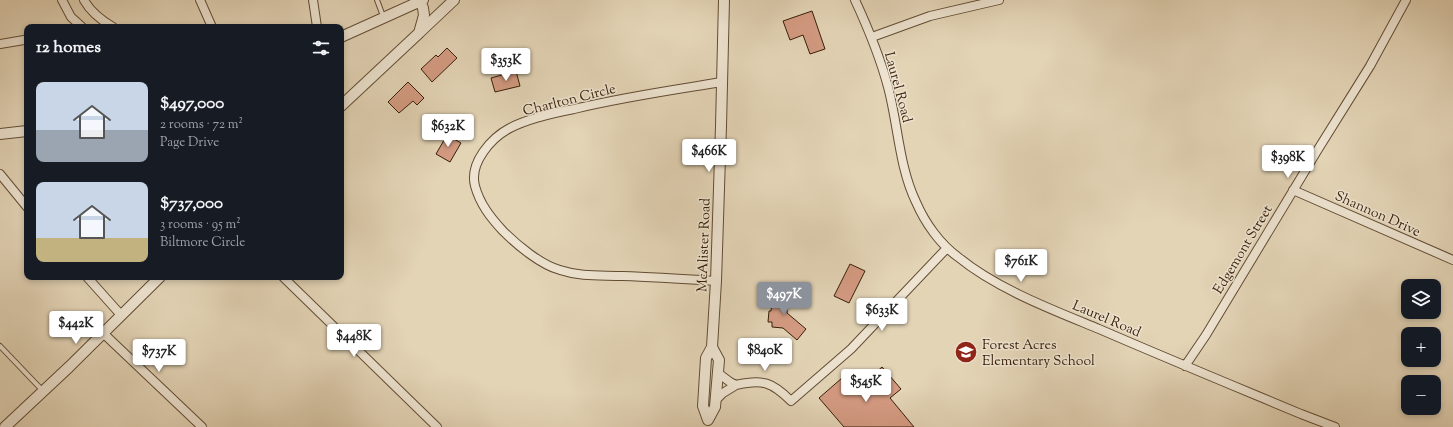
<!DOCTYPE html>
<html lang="en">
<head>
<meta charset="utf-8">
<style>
	body { margin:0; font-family:"Sorts Mill Goudy",serif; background:#242831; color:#f1f3f6; height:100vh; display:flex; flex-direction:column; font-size:15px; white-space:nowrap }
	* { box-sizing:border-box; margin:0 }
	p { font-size:13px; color:#9ea1a6 }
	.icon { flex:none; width:22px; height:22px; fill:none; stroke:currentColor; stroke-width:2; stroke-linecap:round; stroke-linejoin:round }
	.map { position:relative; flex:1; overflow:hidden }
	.panel { position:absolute; left:24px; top:24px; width:320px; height:256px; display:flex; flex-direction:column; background:#171b24; border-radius:8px; box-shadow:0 2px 6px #0003 }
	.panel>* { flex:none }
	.controls { position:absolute; left:1401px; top:279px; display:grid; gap:8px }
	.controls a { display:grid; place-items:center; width:40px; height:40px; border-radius:8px; background:#171b24; box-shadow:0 2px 6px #0003; font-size:20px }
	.price { position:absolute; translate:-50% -34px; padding:0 9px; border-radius:4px; background:#fff; color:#222; font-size:13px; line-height:26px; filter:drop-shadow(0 1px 2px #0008) }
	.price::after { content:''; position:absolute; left:50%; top:24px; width:12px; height:9px; margin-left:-6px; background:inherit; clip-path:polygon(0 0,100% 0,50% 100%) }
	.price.active { background:#8c9099; color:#fff }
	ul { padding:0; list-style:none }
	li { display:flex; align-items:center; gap:12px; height:100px; padding:0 12px }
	li span { display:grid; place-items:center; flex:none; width:112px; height:80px; border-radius:8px; color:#555 }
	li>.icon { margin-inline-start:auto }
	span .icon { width:48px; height:48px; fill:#fffc; stroke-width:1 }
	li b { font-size:17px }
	h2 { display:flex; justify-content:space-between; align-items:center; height:48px; padding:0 12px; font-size:17px }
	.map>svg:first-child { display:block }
	.building { fill:#d49b82; stroke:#371e08 }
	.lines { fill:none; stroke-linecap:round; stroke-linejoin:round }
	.service-casing { stroke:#624c34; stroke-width:6 }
	.minor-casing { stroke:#624c34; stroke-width:10 }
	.tertiary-casing { stroke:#624c34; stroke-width:12 }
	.service { stroke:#ede3d0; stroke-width:4 }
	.minor { stroke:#ede3d0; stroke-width:8 }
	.tertiary { stroke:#ede3d0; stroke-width:10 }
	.labels { text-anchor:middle; stroke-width:3; stroke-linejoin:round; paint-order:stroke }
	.street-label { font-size:14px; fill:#371e08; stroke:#ede3d0 }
	.poi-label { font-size:14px; fill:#371e08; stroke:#ede3d0; text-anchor:start }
</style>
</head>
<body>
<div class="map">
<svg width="1453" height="427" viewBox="0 0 1453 427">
	<rect width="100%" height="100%" fill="#e3d4b6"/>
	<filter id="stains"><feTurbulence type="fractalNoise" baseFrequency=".005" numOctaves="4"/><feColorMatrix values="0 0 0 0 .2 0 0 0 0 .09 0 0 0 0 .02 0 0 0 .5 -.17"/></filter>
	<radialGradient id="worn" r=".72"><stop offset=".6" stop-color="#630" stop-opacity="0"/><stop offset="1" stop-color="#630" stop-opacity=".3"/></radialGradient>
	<path class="building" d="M812,11L825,49L810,54L803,35L790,40L783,21Z
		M447,48L457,58L432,82L421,69L436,55L438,57Z
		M516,71L520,86L495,92L491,78Z
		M408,82L424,98L417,105L413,101L399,113L388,102Z
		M447,135L461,143L450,162L436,154Z
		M850,264L865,271L849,303L834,296Z
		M773,292L788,294L787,313L806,329L797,340L783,328L772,327V322H768L769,311H771Z
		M882,367L901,389L890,398L914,427H844L819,398L842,378L854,392Z"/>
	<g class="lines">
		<g class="service-casing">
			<path id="service" d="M377,0L383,16
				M0,346L43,391"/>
		</g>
		<g class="minor-casing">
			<path id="minor" d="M62,0L71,17L82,27
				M84,0C90,11 101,20 113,27
				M200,0L212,27
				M313,0L317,27
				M855,0C868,28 880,57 888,87C898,124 899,167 916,202C925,223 940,244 958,257C997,289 1053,310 1099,329C1166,358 1234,386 1301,414L1335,427
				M872,37L930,16L999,0
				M0,44L24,40L27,39
				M0,174L27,207
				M1293,190L1453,260
				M87,277L121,315
				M283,277L437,427
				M716,281C685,279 654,277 623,276C601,275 581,277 560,270C541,265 517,245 503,231C490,217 480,204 475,186C469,163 491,138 510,128C529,118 553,113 574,109C623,97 673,90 722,82
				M103,333L202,427
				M1185,366L1206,335L1317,151L1370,66L1406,0
				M736,385C763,379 772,382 791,401L851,349L947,248
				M716,400L723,393L736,385L730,382L718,373"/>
		</g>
		<g class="tertiary-casing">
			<path id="tertiary" d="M419,33L454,0
				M341,37L423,0
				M341,106L419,33L424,15L423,8L420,1
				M0,134L27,131
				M712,347L719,360L715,407L708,420L703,406L706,358L712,347L716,281L721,126L724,0
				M5,427L69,367L160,277"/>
		</g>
		<use href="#service" class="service"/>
		<use href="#minor" class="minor"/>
		<use href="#tertiary" class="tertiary"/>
	</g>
	<defs>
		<g id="school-disc" transform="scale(1.15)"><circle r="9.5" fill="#8f2418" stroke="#ede3d0"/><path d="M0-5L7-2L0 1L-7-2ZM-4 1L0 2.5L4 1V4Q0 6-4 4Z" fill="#fff"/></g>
	</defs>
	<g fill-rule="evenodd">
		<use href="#school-disc" x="966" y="352"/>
	</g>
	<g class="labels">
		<g class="street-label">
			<text transform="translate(899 87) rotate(75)" y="5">Laurel Road</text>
			<text transform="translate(569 99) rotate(-14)" y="5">Charlton Circle</text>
			<text transform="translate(1378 213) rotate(24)" y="5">Shannon Drive</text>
			<text transform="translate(703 245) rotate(-88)" y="5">McAlister Road</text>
			<text transform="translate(1242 249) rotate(-59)" y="5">Edgemont Street</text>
			<text transform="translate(1107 318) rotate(23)" y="5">Laurel Road</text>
		</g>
		<g class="poi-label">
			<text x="982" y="349">Forest Acres<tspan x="982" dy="16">Elementary School</tspan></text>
		</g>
	</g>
	<rect width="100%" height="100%" filter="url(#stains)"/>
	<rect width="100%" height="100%" fill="url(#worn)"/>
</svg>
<div class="controls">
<a><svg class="icon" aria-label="layers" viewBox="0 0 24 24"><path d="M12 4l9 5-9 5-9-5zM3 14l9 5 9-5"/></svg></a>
<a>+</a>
<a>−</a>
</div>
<b class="price" style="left:506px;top:82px">$353K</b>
<b class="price" style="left:448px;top:148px">$632K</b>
<b class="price" style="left:709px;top:173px">$466K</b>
<b class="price" style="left:1288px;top:179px">$398K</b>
<b class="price" style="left:1021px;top:283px">$761K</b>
<b class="price active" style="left:784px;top:316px">$497K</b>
<b class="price" style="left:882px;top:332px">$633K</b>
<b class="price" style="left:76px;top:345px">$442K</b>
<b class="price" style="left:354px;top:358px">$448K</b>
<b class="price" style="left:765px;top:372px">$840K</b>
<b class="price" style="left:159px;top:373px">$737K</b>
<b class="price" style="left:866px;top:403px">$545K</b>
<section class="panel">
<h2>12 homes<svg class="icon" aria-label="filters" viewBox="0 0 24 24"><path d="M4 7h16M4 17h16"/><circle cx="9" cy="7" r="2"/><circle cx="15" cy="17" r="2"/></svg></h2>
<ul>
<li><span style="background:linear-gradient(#c9d6e8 60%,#9aa5b1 0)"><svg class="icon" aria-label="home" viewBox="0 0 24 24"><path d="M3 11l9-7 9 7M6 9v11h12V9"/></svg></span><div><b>$497,000</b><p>2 rooms · 72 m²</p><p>Page Drive</p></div></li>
<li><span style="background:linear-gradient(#c9d6e8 70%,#c2b280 0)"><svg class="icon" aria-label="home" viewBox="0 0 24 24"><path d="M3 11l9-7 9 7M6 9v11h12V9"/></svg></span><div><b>$737,000</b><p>3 rooms · 95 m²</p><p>Biltmore Circle</p></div></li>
</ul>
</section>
</div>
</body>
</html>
